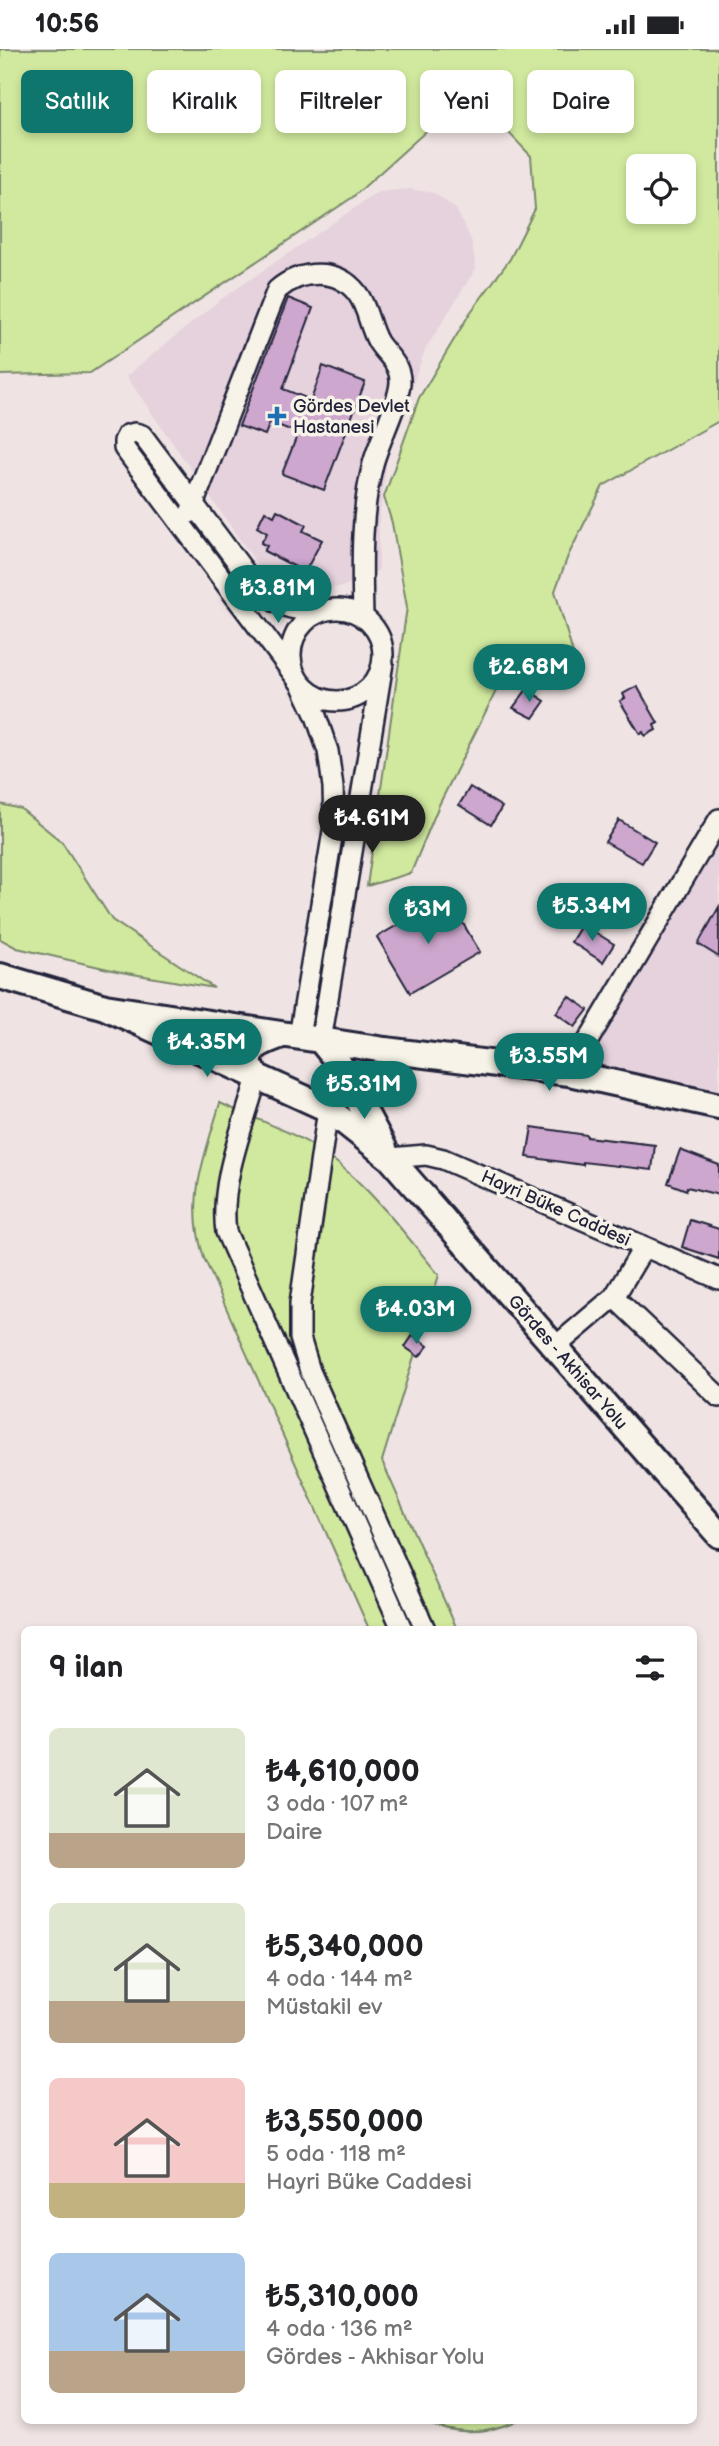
<!DOCTYPE html>
<html lang="tr">
<head>
<meta charset="utf-8">
<style>
	body { margin:0; font-family:"Balsamiq Sans",sans-serif; background:#f6f6f6; color:#202124; height:100vh; display:flex; flex-direction:column; font-size:26px; white-space:nowrap }
	* { box-sizing:border-box; margin:0 }
	p { font-size:23px; color:#757577 }
	.icon { flex:none; width:38px; height:38px; fill:none; stroke:currentColor; stroke-width:2; stroke-linecap:round; stroke-linejoin:round }
	.map { position:relative; flex:1; overflow:hidden }
	.panel { position:absolute; left:21px; top:1577px; width:676px; height:798px; display:flex; flex-direction:column; background:#fff; border-radius:10px; box-shadow:0 4px 10px #0003 }
	.panel>* { flex:none }
	.banner { position:absolute; left:21px; top:21px; width:677px; height:63px; display:flex; gap:14px }
	.fabs { position:absolute; left:626px; top:105px; display:grid; gap:14px }
	.fabs a { display:grid; place-items:center; width:70px; height:70px; border-radius:10px; background:#fff; box-shadow:0 4px 10px #0003; font-size:35px }
	.price { position:absolute; translate:-50% -60px; padding:0 16px; border-radius:24px; background:#0f766e; color:#fff; font-size:23px; line-height:46px; filter:drop-shadow(0 2px 4px #0008) }
	.price::after { content:''; position:absolute; left:50%; top:42px; width:21px; height:16px; margin-left:-10px; background:inherit; clip-path:polygon(0 0,100% 0,50% 100%) }
	.price.current { background:#222; color:#fff }
	ul { padding:0; list-style:none }
	li { display:flex; align-items:center; gap:21px; height:175px; padding:0 28px }
	li span { display:grid; place-items:center; flex:none; width:196px; height:140px; border-radius:10px; color:#555 }
	li>.icon { margin-inline-start:auto }
	span .icon { width:84px; height:84px; fill:#fffc; stroke-width:1 }
	li b { font-size:30px }
	h2 { display:flex; justify-content:space-between; align-items:center; height:84px; padding:0 28px; font-size:30px }
	.pill { padding:0 24px; border-radius:10px; background:#fff; box-shadow:0 4px 10px #0003; font-size:24px; line-height:63px }
	.pill.current { background:#0f766e; color:#fff }
	.status { display:flex; justify-content:space-between; align-items:center; height:49px; padding:0 35px; background:#fff; direction:ltr }
	.status svg { height:19px; fill:currentColor }
	.map>svg:first-child { display:block }
	.built { fill:#e5d2dd }
	.green { fill:#d0e99e; stroke:#79866c; stroke-width:2; fill-rule:evenodd }
	.building { fill:#cda7ce; stroke:#22223b; stroke-width:2 }
	.lines { fill:none; stroke-linecap:round; stroke-linejoin:round }
	.minor-casing { stroke:#22223b; stroke-width:24 }
	.major-casing { stroke:#22223b; stroke-width:30 }
	.minor { stroke:#f7f3e8; stroke-width:19 }
	.major { stroke:#f7f3e8; stroke-width:24 }
	.poi-dot { fill:#1f6fb2; stroke:#f7f3e8; stroke-width:2.5 }
	.labels { text-anchor:middle; stroke-width:7; stroke-linejoin:round; paint-order:stroke }
	.poi-label { font-size:18px; fill:#22223b; stroke:#f7f3e8; text-anchor:start }
	.street-label { font-size:18px; fill:#22223b; stroke:#f7f3e8 }
</style>
</head>
<body>
<div class="status"><b>10:56</b><svg viewBox="0 0 49 12"><path d="M0 12V9h3v3zM5 12V6h3v6zM10 12V3h3v9zM15 12V0h3v12zM26 1h20v11H26zM47 4h2v5h-2z"/></svg></div>
<div class="map">
<svg width="719" height="2397" viewBox="0 0 719 2397">
	<rect width="100%" height="100%" fill="#efe4e3"/>
	<filter id="ink" filterUnits="userSpaceOnUse"><feTurbulence type="fractalNoise" baseFrequency=".0143" numOctaves="2"/><feDisplacementMap in="SourceGraphic" scale="14" xChannelSelector="R" yChannelSelector="G"/><feConvolveMatrix kernelMatrix="1 2 1 2 8 2 1 2 1" color-interpolation-filters="sRGB"/></filter>
	<g filter="url(#ink)">
		<path class="built" d="M409,140L434,144L456,160L471,190L476,219L425,301L387,408L379,472V521L342,538L275,541L126,327L220,251L378,143Z
			M719,770V1057L569,1024Z"/>
		<path class="green" d="M0,0H719V372L603,437L568,507L555,542L578,622L510,614L439,756L411,824L367,837L407,558L392,474L384,448L419,349L470,264L510,210L535,160L531,107L487,61L454,57L353,148L90,324L0,326ZM684,117V163H639V117Z
			M0,755L21,760L62,793L112,871L214,939L121,923L17,899L0,890Z
			M220,1054C250,1068 284,1079 312,1096C363,1127 401,1181 439,1226L382,1412L457,1580H369L204,1209C185,1151 204,1110 220,1054Z
			M423,2371H517C488,2386 452,2386 423,2371Z"/>
		<path class="building" d="M288,249L313,259L283,340L311,351L323,317L365,333L324,441L282,425L298,384L270,373L265,386L239,377Z
			M277,461L306,476L303,482L322,491L305,523L264,502L267,497L261,494L267,484L257,478L265,462L274,467Z
			M637,637L658,674L654,676L656,681L645,687L643,683L640,685L620,652L625,649L623,645Z
			M527,640L545,652L533,669L513,659Z
			M470,738L502,758L491,776L459,756Z
			M619,771L655,793L642,814L605,793Z
			M449,851L480,903L410,944L377,888L408,870L410,874Z
			M719,858V908L698,895Z
			M582,875L614,895L603,913L571,893Z
			M569,947L588,961L575,978L556,964Z
			M532,1078L587,1086V1088L655,1096L652,1121L583,1113V1116L527,1108Z
			M680,1101L719,1116V1146L687,1138L686,1141L668,1134Z
			M690,1171L719,1180V1210L682,1198Z
			M413,1286L428,1297L419,1308L405,1298Z"/>
		<g class="lines">
			<g class="minor-casing">
				<path id="minor" d="M190,464L277,241C300,221 337,218 357,244C368,258 369,278 378,293C387,307 401,315 400,334C399,354 379,392 373,415C360,465 362,517 363,569
					M291 606a46 46 0 1 1 92 0a46 46 0 1 1-92 0Z
					M299,988L334,776L333,738L328,702L316,667L301,635L124,399V392L127,386L135,384L142,386L259,542C285,562 296,561 327,561
					M321,992L383,614
					M569,1024L719,770
					M257,1028C244,1076 219,1133 226,1183L402,1580
					M328,1060L300,1254V1289L310,1322L425,1580
					M390,1109L426,1106L443,1110L719,1230
					M614,1248L719,1348
					M555,1298L614,1248L644,1198"/>
			</g>
			<g class="major-casing">
				<path id="major" d="M0,927L105,958L385,1001L569,1024L719,1057
					M105,958L328,1060L390,1109L719,1486
					M321,992L338,1013L384,1099
					M257,1028L249,1016C246,997 267,992 282,986"/>
			</g>
			<use href="#minor" class="minor"/>
			<use href="#major" class="major"/>
		</g>
	</g>
	<path class="poi-dot" d="M273.5 356.5h7v7h7v7h-7v7h-7v-7h-7v-7h7z"/>
	<g class="labels">
		<g class="poi-label">
			<text x="293" y="363">Gördes Devlet<tspan x="293" dy="21">Hastanesi</tspan></text>
		</g>
		<g class="street-label">
			<text transform="translate(556 1159) rotate(24)" y="6">Hayri Büke Caddesi</text>
			<text transform="translate(568 1313) rotate(49)" y="6">Gördes - Akhisar Yolu</text>
		</g>
	</g>
</svg>
<div class="fabs">
<a><svg class="icon" aria-label="locate" viewBox="0 0 24 24"><circle cx="12" cy="12" r="6"/><path d="M12 2v4M12 18v4M2 12h4M18 12h4"/></svg></a>
</div>
<b class="price" style="left:278px;top:576px">₺3.81M</b>
<b class="price" style="left:529px;top:655px">₺2.68M</b>
<b class="price current" style="left:372px;top:806px">₺4.61M</b>
<b class="price" style="left:592px;top:894px">₺5.34M</b>
<b class="price" style="left:428px;top:897px">₺3M</b>
<b class="price" style="left:207px;top:1030px">₺4.35M</b>
<b class="price" style="left:549px;top:1044px">₺3.55M</b>
<b class="price" style="left:364px;top:1072px">₺5.31M</b>
<b class="price" style="left:416px;top:1297px">₺4.03M</b>
<div class="banner">
<a class="pill current">Satılık</a>
<a class="pill">Kiralık</a>
<a class="pill">Filtreler</a>
<a class="pill">Yeni</a>
<a class="pill">Daire</a>
</div>
<section class="panel">
<h2>9 ilan<svg class="icon" aria-label="filters" viewBox="0 0 24 24"><path d="M4 7h16M4 17h16"/><circle cx="9" cy="7" r="2"/><circle cx="15" cy="17" r="2"/></svg></h2>
<ul>
<li><span style="background:linear-gradient(#dfe7d0 75%,#b9a48a 0)"><svg class="icon" aria-label="home" viewBox="0 0 24 24"><path d="M3 11l9-7 9 7M6 9v11h12V9"/></svg></span><div><b>₺4,610,000</b><p>3 oda · 107 m²</p><p>Daire</p></div></li>
<li><span style="background:linear-gradient(#dfe7d0 70%,#b9a48a 0)"><svg class="icon" aria-label="home" viewBox="0 0 24 24"><path d="M3 11l9-7 9 7M6 9v11h12V9"/></svg></span><div><b>₺5,340,000</b><p>4 oda · 144 m²</p><p>Müstakil ev</p></div></li>
<li><span style="background:linear-gradient(#f6c9c9 75%,#c2b280 0)"><svg class="icon" aria-label="home" viewBox="0 0 24 24"><path d="M3 11l9-7 9 7M6 9v11h12V9"/></svg></span><div><b>₺3,550,000</b><p>5 oda · 118 m²</p><p>Hayri Büke Caddesi</p></div></li>
<li><span style="background:linear-gradient(#a9c7e8 70%,#b9a48a 0)"><svg class="icon" aria-label="home" viewBox="0 0 24 24"><path d="M3 11l9-7 9 7M6 9v11h12V9"/></svg></span><div><b>₺5,310,000</b><p>4 oda · 136 m²</p><p>Gördes - Akhisar Yolu</p></div></li>
</ul>
</section>
</div>
</body>
</html>
